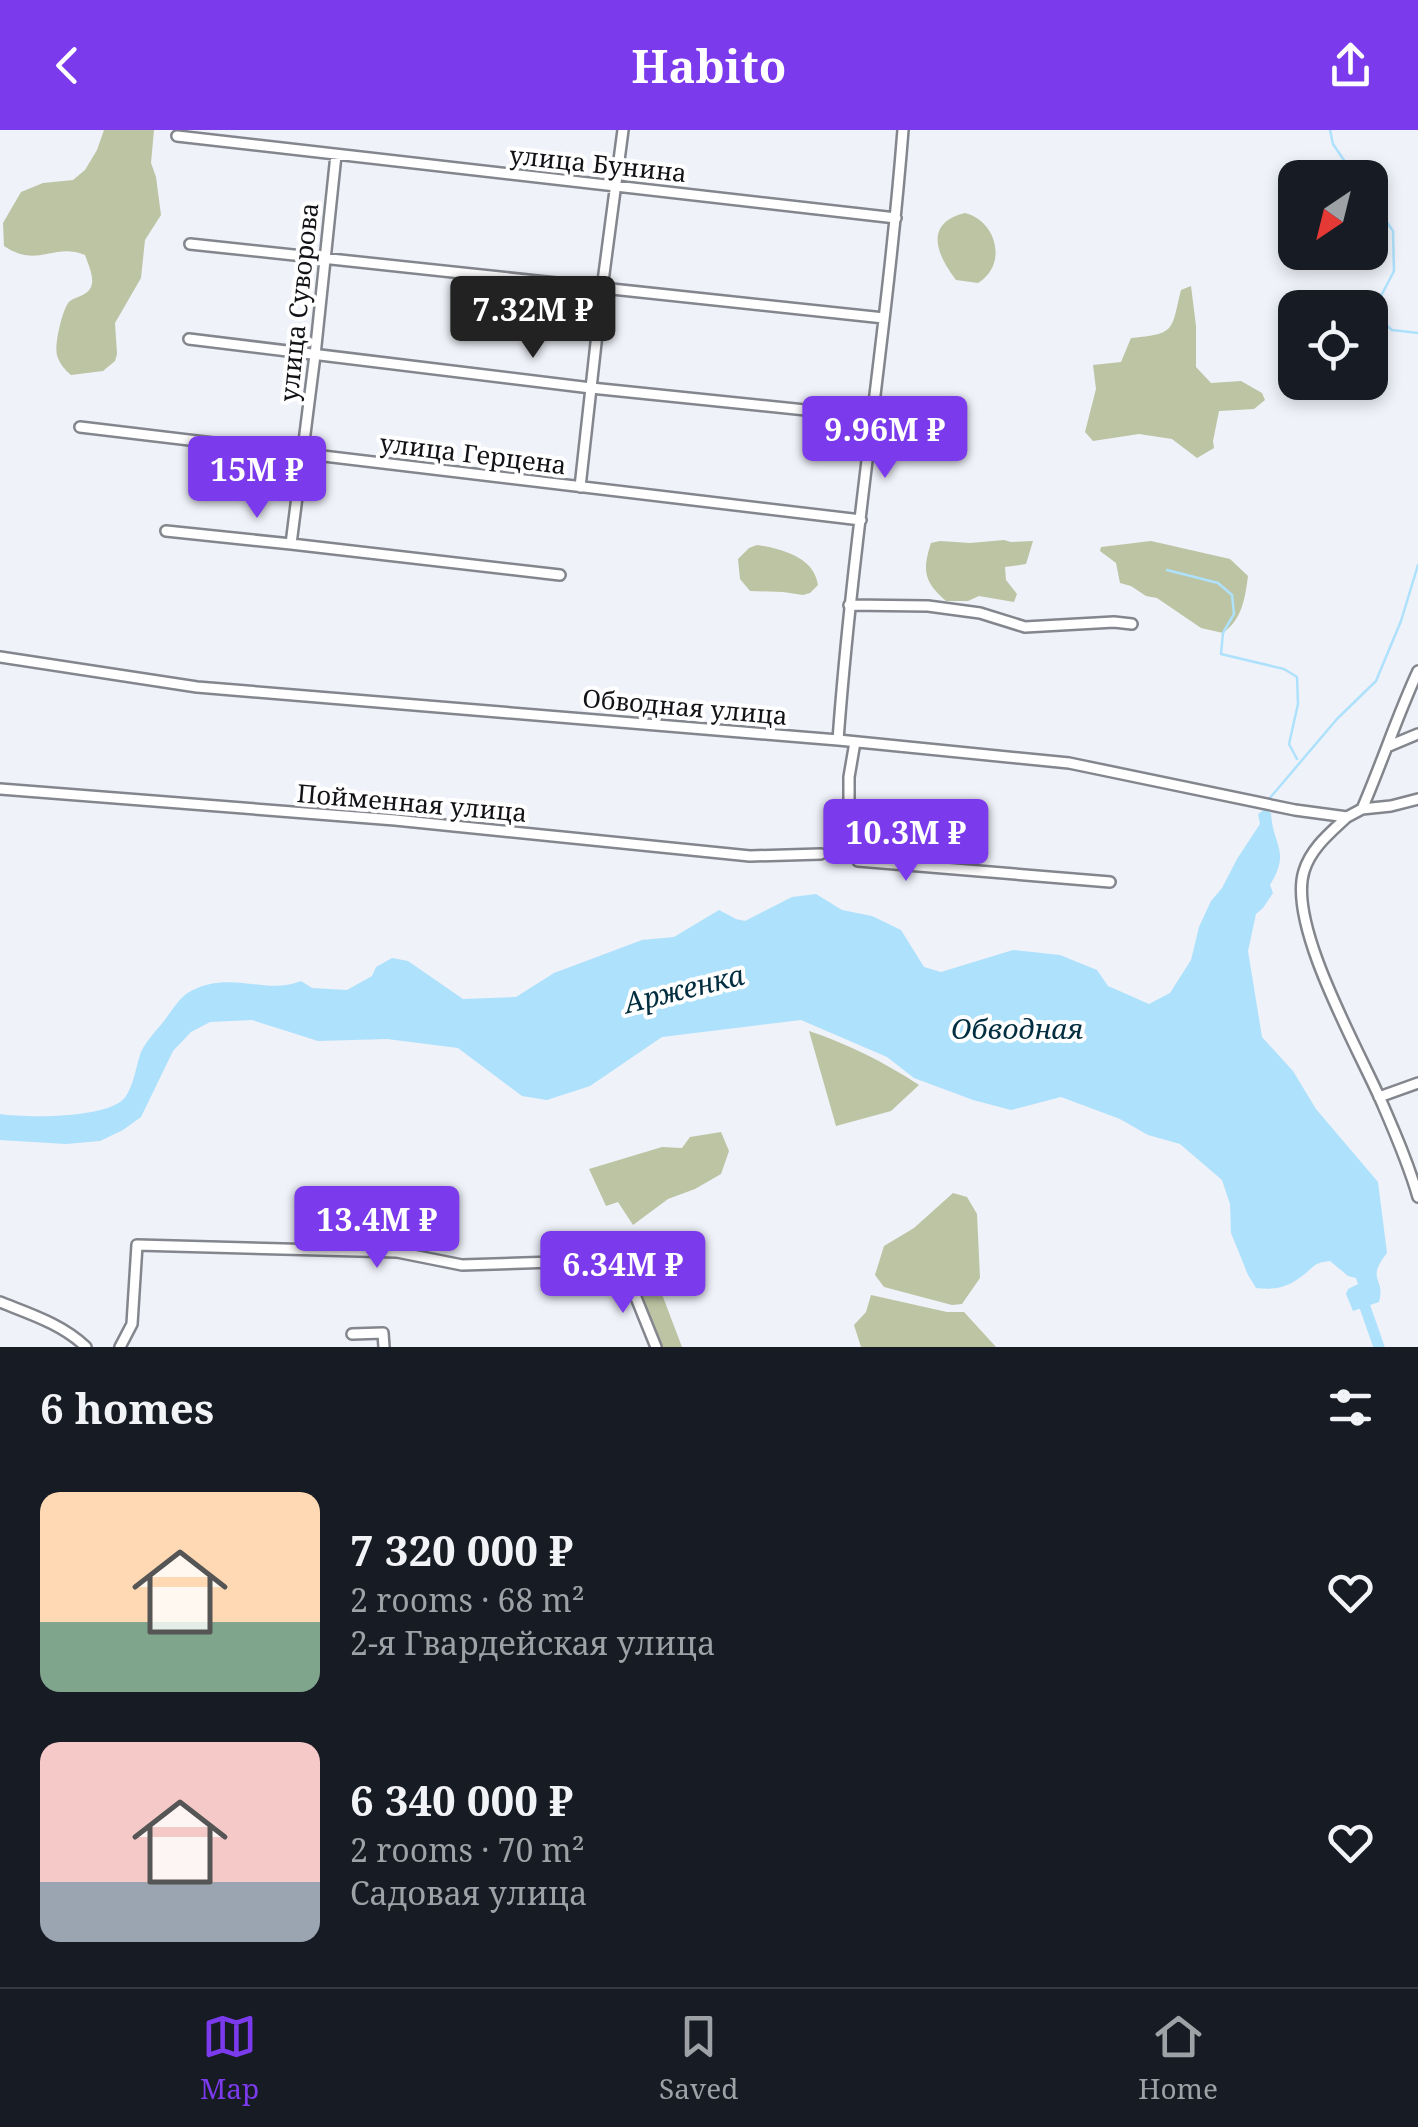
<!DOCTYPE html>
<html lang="en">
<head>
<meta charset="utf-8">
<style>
	body { margin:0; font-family:"Noto Serif",serif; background:#242831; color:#f1f3f6; height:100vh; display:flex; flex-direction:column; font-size:38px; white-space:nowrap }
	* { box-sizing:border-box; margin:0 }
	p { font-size:32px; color:#9ea1a6 }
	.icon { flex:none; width:55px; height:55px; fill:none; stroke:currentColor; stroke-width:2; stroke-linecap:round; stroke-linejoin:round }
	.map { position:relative; height:1217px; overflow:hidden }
	.details { display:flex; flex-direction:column; background:#171b24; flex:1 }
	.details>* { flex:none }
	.needle { width:65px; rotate:215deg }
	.controls { position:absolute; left:1278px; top:30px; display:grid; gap:20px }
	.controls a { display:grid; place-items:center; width:110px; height:110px; border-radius:20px; background:#171b24; box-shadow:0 5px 15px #0003; font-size:50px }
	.price { position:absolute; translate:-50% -85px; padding:0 22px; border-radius:10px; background:#7c3aed; color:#fff; font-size:32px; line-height:65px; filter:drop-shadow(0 2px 5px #0008) }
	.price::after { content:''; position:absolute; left:50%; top:60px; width:30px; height:22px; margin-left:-15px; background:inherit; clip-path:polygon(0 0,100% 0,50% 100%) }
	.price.current { background:#222; color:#fff }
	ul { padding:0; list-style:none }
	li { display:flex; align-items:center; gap:30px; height:250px; padding:0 40px }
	li span { display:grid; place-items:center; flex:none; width:280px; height:200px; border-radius:20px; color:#555 }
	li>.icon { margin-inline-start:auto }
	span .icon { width:120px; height:120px; fill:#fffc; stroke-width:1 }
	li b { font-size:42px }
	h2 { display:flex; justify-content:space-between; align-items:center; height:120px; padding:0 40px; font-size:42px }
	header { display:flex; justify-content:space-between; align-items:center; height:130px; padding:0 40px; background:#7c3aed; color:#fff; font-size:45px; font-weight:700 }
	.menu { display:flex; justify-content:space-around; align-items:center; height:140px; border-top:2px solid #363941; background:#171b24; font-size:28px; color:#9ea1a6 }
	.menu a { display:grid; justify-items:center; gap:5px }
	.menu .current { color:#7c3aed }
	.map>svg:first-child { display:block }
	.green { fill:#bcc4a3 }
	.water { fill:#aee1fc }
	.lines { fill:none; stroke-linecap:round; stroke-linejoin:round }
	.stream { stroke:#aee1fc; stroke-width:2.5 }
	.river { stroke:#aee1fc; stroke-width:11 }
	.minor-casing { stroke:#84868d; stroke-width:14 }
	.minor { stroke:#fff; stroke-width:9 }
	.labels { text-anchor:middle; stroke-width:8; stroke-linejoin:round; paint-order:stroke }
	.street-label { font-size:25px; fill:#121316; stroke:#fff }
	.water-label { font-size:28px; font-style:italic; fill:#002d3f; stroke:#fff }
</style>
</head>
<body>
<header><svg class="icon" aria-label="back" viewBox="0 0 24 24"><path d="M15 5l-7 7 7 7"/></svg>Habito<svg class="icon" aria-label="share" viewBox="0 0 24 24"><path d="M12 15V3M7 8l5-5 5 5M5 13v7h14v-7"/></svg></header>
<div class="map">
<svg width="1418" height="1217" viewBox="0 0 1418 1217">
	<rect width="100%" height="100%" fill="#eff2f9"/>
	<path class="green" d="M104,0H154L151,33L156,47L161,85L145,110L141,148L115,193L117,224L115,231L103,241L71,245C65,240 59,233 57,225C54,215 63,176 70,171C77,166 87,166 91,157C95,148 88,134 85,125C53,112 38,139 4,116L3,93L21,62L43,53L73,50L85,40L97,20Z
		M965,83C997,91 1008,135 978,153L956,150C936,124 924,93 965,83Z
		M1191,156L1196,196V237L1211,253L1241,251L1262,263L1265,270L1254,279L1219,281L1213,311L1214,318L1197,328L1172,309L1139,304L1093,311L1085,302L1096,259L1093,235L1121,232L1131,208C1176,204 1171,201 1181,160Z
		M1004,410L1011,412L1033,411L1026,434L1005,437L1006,450L1017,464L1014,472L979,466L968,471H946C924,452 922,441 931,413L940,411L970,413Z
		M1151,411L1230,429L1248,446C1245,469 1242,489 1223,503L1201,498L1157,468L1146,466L1131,456L1120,453L1116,433L1100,421L1101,417Z
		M757,415C782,419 814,427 818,455L810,463L803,465L783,462L750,461L740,449L738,429L749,418Z
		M809,901C850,915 882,931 919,955L891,981L836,996Z
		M721,1002L729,1021L721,1044L695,1059L668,1069L633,1095L618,1072L606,1076L589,1039L662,1017L682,1018L690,1007Z
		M953,1063L967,1067L977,1084L980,1148L962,1174L952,1175L884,1157L875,1145L884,1116L914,1098Z
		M649,1130L682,1217H661L628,1136Z
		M871,1165L947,1182H964L996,1217H861L854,1195L866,1182Z"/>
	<path class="water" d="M1265,679L1271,683C1273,717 1291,720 1270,755L1273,763L1263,778L1256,784L1248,821L1262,907L1293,941L1316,979L1378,1052L1387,1123C1365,1151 1386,1147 1379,1172L1353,1181L1346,1164L1348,1159L1358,1154L1356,1148L1348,1146L1330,1131C1312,1133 1315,1137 1302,1146C1287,1158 1274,1160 1256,1158L1248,1145L1231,1103L1230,1074L1222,1050L1180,1014L1148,1005L1120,989L1061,967L1011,980L973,970L914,948L887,927L801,890L662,907L590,956L547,970L522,966L458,918L387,909L318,911L252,890L210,892L191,902L173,921L141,987L123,1000L100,1011L66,1014L0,1010V984C25,988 112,989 126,966C134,954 136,936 141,922C146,911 156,901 164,891C171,882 179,868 189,862C231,839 265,866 301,851L312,858L347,860L372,846L376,837L392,828L408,831L463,869L516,867L554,843L642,810L674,807L719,780L736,789L745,791L792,767L816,764L842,780L872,786L901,800L924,837L941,842L1013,820L1060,825L1097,840L1108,856L1149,874L1170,863L1191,830L1199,797L1211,771L1222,758L1237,729L1260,694L1258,684Z"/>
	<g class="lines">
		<path class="stream" d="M1330,0L1333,14L1356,48
			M1370,68L1393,101L1394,141L1381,166L1379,184L1385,194L1392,200L1418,203
			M1167,440L1218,453L1232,465L1234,484L1223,503L1221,524L1284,539L1297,547L1298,574L1289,614L1297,629
			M1269,669L1337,589L1376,551L1401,491L1418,435"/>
		<path class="river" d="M1365,1177L1379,1217"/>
		<g class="minor-casing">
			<path id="minor" d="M177,6L896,88
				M190,114L884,188
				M189,209L591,258L873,287
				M80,297L861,390
				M580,357L602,159L623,0
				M166,401L291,414L315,225L336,25
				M291,414L560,445
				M849,475L928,476L980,483L1025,497L1114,492L1132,494
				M0,527L197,557L838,610L1069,633L1295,680L1347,687L1362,679L1391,676L1418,669
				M838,610C853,406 887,204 903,0
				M855,612L849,647V708L858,731L1110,752
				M1389,616L1418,604
				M0,659L395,690L750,726L821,724
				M1362,679C1382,633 1397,586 1418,541
				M1347,687C1330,703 1311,718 1304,741C1287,795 1359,920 1382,973C1395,1003 1409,1035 1418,1067
				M1379,967L1418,953
				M0,1172C30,1184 62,1194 86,1217
				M352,1204L383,1203L384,1217
				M120,1217L132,1194L137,1115L397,1122L462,1135L615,1130L622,1133L656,1217"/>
		</g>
		<use href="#minor" class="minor"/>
	</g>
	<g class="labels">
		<g class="street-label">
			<text transform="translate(598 34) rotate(6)" y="9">улица Бунина</text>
			<text transform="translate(299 172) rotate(-84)" y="9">улица Суворова</text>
			<text transform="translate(473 324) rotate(7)" y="9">улица Герцена</text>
			<text transform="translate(685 577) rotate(5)" y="9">Обводная улица</text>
			<text transform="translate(412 673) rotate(5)" y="9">Пойменная улица</text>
		</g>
		<g class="water-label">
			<text transform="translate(684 859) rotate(-14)" y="10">Арженка</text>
			<text x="1017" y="909">Обводная</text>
		</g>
	</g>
</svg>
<div class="controls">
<a><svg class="needle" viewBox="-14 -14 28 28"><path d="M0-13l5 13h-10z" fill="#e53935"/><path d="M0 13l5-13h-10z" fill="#9ea1a6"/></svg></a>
<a><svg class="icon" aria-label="locate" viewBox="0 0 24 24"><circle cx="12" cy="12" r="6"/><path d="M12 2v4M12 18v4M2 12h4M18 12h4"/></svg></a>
</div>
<b class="price current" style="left:533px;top:231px">7.32M ₽</b>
<b class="price" style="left:885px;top:351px">9.96M ₽</b>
<b class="price" style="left:257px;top:391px">15M ₽</b>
<b class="price" style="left:906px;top:754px">10.3M ₽</b>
<b class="price" style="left:377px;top:1141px">13.4M ₽</b>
<b class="price" style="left:623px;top:1186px">6.34M ₽</b>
</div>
<section class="details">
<h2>6 homes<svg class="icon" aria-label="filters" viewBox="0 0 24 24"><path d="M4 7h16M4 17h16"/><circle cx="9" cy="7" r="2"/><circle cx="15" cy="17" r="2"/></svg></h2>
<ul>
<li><span style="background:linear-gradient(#ffd9b3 65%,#7fa58c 0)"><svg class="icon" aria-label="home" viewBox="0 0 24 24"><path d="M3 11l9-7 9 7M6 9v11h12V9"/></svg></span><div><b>7 320 000 ₽</b><p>2 rooms · 68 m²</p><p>2-я Гвардейская улица</p></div><svg class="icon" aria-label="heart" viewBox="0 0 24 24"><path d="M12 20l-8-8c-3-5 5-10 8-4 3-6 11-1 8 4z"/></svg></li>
<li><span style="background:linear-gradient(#f6c9c9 70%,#9aa5b1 0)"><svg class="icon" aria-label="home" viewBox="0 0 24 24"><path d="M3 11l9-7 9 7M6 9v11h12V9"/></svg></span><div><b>6 340 000 ₽</b><p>2 rooms · 70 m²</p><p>Садовая улица</p></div><svg class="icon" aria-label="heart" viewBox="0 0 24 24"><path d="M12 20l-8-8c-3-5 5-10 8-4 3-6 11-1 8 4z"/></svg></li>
</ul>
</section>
<nav class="menu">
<a class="current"><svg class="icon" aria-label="map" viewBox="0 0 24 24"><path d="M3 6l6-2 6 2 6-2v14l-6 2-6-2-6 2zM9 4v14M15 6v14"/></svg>Map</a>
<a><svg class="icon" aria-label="saved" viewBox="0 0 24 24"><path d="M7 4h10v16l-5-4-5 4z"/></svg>Saved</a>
<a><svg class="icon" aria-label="home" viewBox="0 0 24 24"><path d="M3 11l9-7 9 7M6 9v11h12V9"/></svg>Home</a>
</nav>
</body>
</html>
